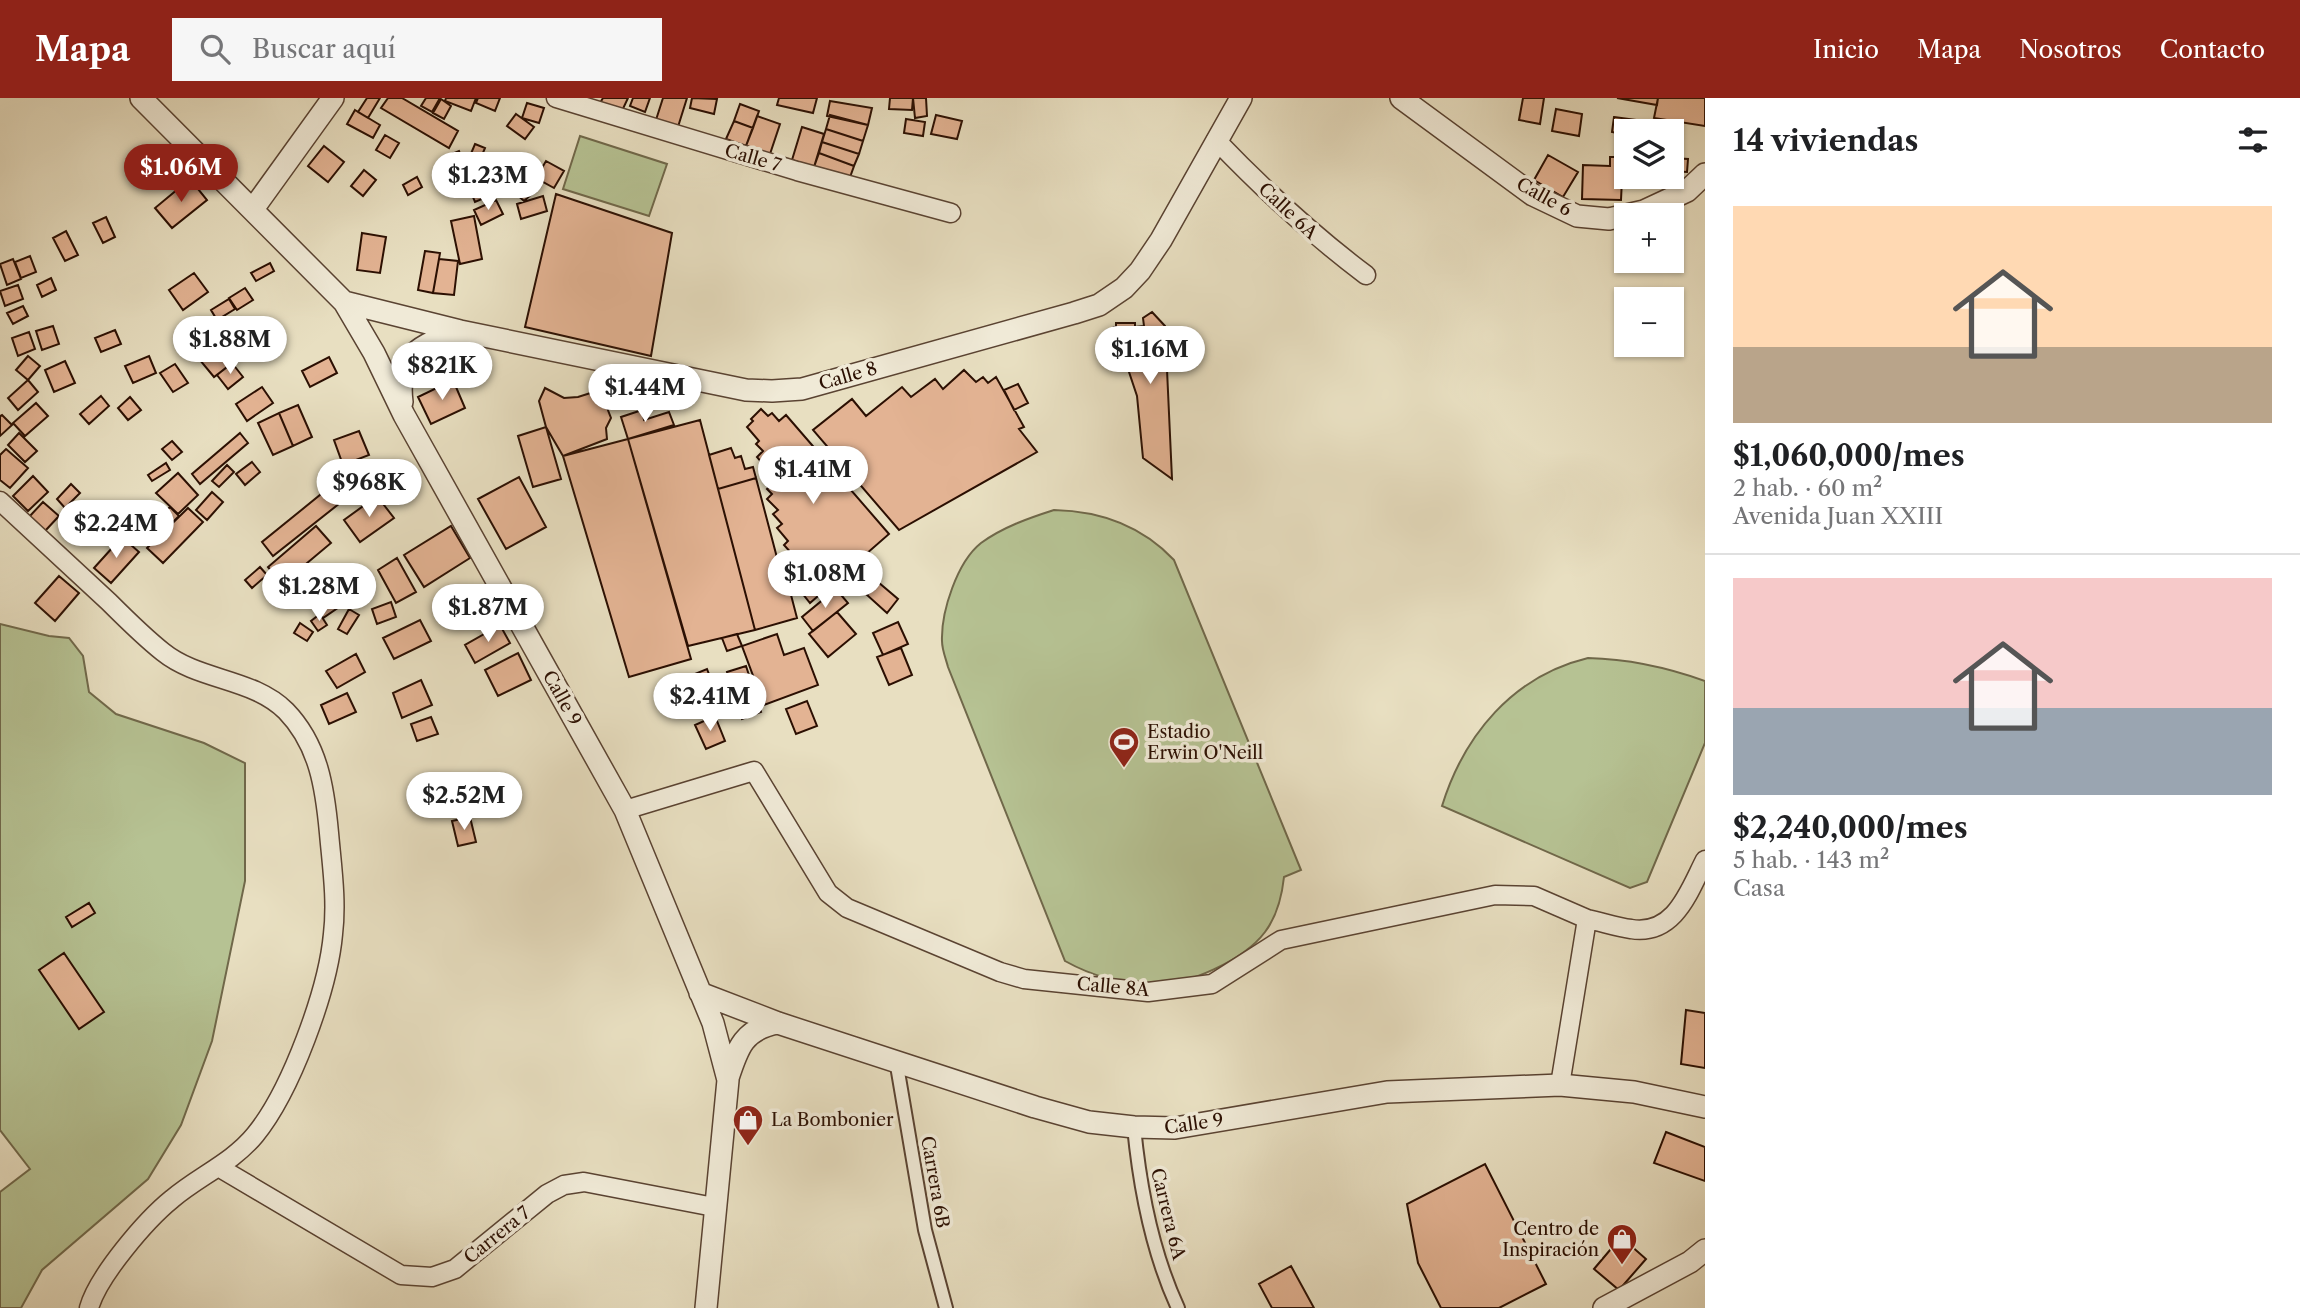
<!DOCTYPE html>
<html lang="es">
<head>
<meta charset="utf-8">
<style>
	body { margin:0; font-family:"Libre Caslon Text",serif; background:#f6f6f6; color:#202124; height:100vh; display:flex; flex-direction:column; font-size:26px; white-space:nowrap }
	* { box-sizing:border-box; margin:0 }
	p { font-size:23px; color:#757577 }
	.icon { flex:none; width:38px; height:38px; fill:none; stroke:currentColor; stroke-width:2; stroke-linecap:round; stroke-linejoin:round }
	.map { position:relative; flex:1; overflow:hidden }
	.drawer { display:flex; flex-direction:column; background:#fff; width:595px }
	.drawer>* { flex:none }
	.controls { position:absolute; left:1614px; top:21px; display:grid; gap:14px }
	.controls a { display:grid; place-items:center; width:70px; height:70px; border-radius:0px; background:#fff; box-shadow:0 2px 5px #0004; font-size:35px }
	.price { position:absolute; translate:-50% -60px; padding:0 16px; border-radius:24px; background:#fff; color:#222; font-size:23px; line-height:46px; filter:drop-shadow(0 2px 4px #0008) }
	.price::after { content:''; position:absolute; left:50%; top:42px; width:21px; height:16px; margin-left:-10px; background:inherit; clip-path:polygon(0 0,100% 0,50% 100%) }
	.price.active { background:#8f2418; color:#fff }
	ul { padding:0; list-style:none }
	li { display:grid; align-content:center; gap:14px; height:371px; padding:0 28px }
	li+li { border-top:2px solid #e0e0e0 }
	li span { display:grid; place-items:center; height:217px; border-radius:0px; color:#555 }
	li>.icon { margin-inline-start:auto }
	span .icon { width:126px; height:126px; fill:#fffc; stroke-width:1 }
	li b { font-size:30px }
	h2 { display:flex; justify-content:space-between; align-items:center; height:84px; padding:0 28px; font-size:30px }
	header { display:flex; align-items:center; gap:42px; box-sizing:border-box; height:98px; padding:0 35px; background:#8f2418; color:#fff }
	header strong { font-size:33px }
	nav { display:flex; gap:38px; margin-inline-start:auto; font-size:24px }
	.search { width:490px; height:63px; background:#f6f6f6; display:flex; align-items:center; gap:18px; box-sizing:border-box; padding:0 24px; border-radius:0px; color:#757577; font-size:26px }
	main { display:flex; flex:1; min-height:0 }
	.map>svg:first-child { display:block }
	.green { fill:#b6c293; stroke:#70684a; stroke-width:2 }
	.building { fill:#e3b393; stroke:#2b0f02; stroke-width:2 }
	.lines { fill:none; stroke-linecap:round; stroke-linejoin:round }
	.pedestrian-casing { stroke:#5a4332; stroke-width:16 }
	.minor-casing { stroke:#5a4332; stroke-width:21 }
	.tertiary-casing { stroke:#5a4332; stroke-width:24 }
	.pedestrian { stroke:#f0ead7; stroke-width:12 }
	.minor { stroke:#f0ead7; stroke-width:18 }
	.tertiary { stroke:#f0ead7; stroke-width:21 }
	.labels { text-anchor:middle; stroke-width:7; stroke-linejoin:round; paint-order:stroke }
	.street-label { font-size:18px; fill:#2b0f02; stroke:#f0ead7 }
	.poi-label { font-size:18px; fill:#2b0f02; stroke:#f0ead7; text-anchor:start }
</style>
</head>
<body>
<header>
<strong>Mapa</strong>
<div class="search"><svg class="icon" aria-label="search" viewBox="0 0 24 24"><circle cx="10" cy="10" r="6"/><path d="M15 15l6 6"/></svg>Buscar aquí</div>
<nav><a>Inicio</a><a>Mapa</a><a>Nosotros</a><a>Contacto</a></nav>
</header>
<main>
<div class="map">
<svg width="1705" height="1210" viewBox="0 0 1705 1210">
	<rect width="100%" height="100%" fill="#e8dfc1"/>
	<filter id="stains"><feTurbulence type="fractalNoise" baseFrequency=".00286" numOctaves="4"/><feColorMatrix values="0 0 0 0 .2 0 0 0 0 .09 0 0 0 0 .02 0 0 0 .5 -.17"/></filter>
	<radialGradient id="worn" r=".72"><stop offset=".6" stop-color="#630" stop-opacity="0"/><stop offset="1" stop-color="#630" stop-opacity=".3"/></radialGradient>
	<path class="green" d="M580,38L667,66L649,118L563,91Z
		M1054,412C1101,413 1141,427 1174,462L1301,772L1284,779C1282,798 1277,818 1265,834C1244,862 1187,888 1152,887C1121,886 1092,878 1065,863L948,569C946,561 942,552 942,543C941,514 957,464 981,445C1003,429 1029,420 1054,412Z
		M0,526L49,538L69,540L83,558L89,594L116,616L204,645L245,665V783L212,943L181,1027L148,1081L42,1172L21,1210H0V1094L30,1071L0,1032Z
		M1588,560C1629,561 1666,569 1705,583V645L1647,784L1630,790L1442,708C1464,637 1513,578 1588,560Z"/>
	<path class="building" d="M367,0H380L368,20L358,14Z
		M388,0H402L458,33L449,50L381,10Z
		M426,0H440L432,14L421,8Z
		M446,0H476L471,13L445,3Z
		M478,0H500L495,13L476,5Z
		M603,0H628L621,15L600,5Z
		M633,0H650L645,14L630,8Z
		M663,0H687L677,32L655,25Z
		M692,0L717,1L714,16L690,10Z
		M779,0H817L813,15L777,7Z
		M890,0H913L912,12L889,11Z
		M913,0H926L927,18L915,20Z
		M1523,0H1544L1540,26L1519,22Z
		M1617,0H1658L1657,7Z
		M1658,0H1705V28L1654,20Z
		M441,1L451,8L444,21L433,15Z
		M830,3L872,10L868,27L827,18Z
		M527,5L544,10L539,25L522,20Z
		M740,6L759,13L753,30L734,23Z
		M1556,11L1582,16L1579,38L1552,33Z
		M355,12L380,27L373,40L347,26Z
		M516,16L534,29L525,41L507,28Z
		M830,17L868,27L863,43L826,31Z
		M936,17L962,23L957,41L931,36Z
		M757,18L780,26L770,56L746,48Z
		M1614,19L1637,22L1635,33H1626V37L1612,34Z
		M906,21L925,24L923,38L904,35Z
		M734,23L753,30L746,48L726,41Z
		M802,29L824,36L814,69L792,62Z
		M826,31L863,43L859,56L822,44Z
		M385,37L399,45L390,60L376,52Z
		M822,44L859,56L854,68L819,55Z
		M475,46L485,50L480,62L470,58Z
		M324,48L344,64L328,84L308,68Z
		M459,53L473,89L455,96L453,89L444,93L441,85L452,80L444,59Z
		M819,55L854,68L849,82L814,69Z
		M1548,57L1578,74L1563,99L1534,82Z
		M1610,59H1623L1621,102L1582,101L1583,67L1610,68Z
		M1671,60L1688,61L1687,74L1671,73Z
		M490,63L494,74L476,81L472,71Z
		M546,63L564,73L554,90L536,80Z
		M364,72L376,82L363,98L351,88Z
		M494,74L503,92L475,104L473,99L481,96L476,81Z
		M417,79L422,89L408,97L403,87Z
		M531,80L540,89L524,103L516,96Z
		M190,81L207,102L172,130L155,110Z
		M556,96L672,135L651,258L525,229Z
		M543,98L547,113L521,121L517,106Z
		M496,102L503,116L481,127L474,112Z
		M474,118L482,161L460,166L451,123Z
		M106,119L115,139L103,145L93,125Z
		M66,133L78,157L65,163L53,140Z
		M362,135L386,139L380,175L357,172Z
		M425,153L440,155L433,195L418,192Z
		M30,158L36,174L21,180L15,164Z
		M13,161L21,181L7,187L0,166Z
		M439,161L458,163L454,197L433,195Z
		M270,165L274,173L256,183L251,175Z
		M194,175L208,194L183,212L169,192Z
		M51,180L56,192L42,199L37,187Z
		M18,187L23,201L5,208L0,193Z
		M245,190L253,202L237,212L229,200Z
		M229,201L235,211L217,222L211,212Z
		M23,208L28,218L13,226L7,215Z
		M1152,214L1165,228L1172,381L1143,360L1137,298L1114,229H1116V225H1135V229L1144,228L1143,220Z
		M203,222L207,232L195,236L191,226Z
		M53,228L59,246L42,252L36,233Z
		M115,232L121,246L101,254L95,240Z
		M29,234L35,251L18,258L12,240Z
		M216,247L231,266L214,279L199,261Z
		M28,258L40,268L28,282L16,272Z
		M149,258L156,275L133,285L125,268Z
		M329,259L337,275L310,289L302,273Z
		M65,263L75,285L54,294L45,272Z
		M232,265L243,279L228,291L217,277Z
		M175,266L188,285L173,294L160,275Z
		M964,272L976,284L983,279L988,285L996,279L1024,329L1019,331L1037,354L899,432L813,332L852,301L866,318L902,289L911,299L935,281L943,291Z
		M28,282L38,294L18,312L8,300Z
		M453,282L465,310L431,326L418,299Z
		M1018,286L1028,305L1014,312L1004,292Z
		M262,289L273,305L247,323L236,306Z
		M545,290L564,300L578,299L600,292L611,320L606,330L607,341L563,358L546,329L539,303Z
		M101,298L109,308L89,326L80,316Z
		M130,299L141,312L128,322L118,310Z
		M36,305L48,318L25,338L13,325Z
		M298,307L312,339L293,348L279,315Z
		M761,311L768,318L772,315L779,323L786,317L889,436L810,505L802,495L806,492L801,485L805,481L797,472L802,467L784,447L788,443L777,430L782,426L773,416L778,412L767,401L772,396L767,391L772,386L763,376L768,372L757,359L763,353L756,346L759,343L747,329L753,323L751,321Z
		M642,312L644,322L669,314L674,327L628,341L621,319Z
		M279,315L293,348L273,357L258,325Z
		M2,317L12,327L0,338V318Z
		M700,322L755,532L688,548L628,341Z
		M546,329L561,381L533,389L518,338Z
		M359,333L369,357L343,367L334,342Z
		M19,335L37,353L25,364L8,347Z
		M240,335L248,345L200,386L192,376Z
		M628,341L691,561L629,579L563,358Z
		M172,343L182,354L172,362L162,351Z
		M731,350L735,360L741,358L745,371L753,369L756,380L718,391L709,357Z
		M6,351L28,370L10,390L0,382V357Z
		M252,364L260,374L245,387L236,376Z
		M166,365L170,372L152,383L148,377Z
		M227,367L234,374L219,389L212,383Z
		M178,375L198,397L178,416L156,395Z
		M347,375L359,390L273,458L262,444Z
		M33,378L48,394L28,413L13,398Z
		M519,379L546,429L506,451L478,401Z
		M756,380L780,471L784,470L797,520L755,532L718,391Z
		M71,386L80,395L65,410L57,401Z
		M212,394L223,404L207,422L196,412Z
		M377,398L394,420L360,444L344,422Z
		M43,404L59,418L45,433L29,419Z
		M170,409L179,418L165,432L155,422Z
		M188,410L203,424L163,465L147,450Z
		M316,428L331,445L282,486L268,469Z
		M451,428L470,460L424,489L404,457Z
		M122,439L139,454L111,485L94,470Z
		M397,460L416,494L396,505L378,472Z
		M260,469L267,477L252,490L245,482Z
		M59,478L79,495L55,523L35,505Z
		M878,484L898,501L887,515L867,497Z
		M332,485L345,505L323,520L310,500Z
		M836,491L848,505L813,533L802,519Z
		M391,504L396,519L377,526L372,511Z
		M349,511L359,517L347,536L338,531Z
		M837,514L856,536L828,559L809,536Z
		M320,516L327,527L318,533L311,523Z
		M420,522L431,543L394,561L383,540Z
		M898,524L908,546L883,557L873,535Z
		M300,525L313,534L307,543L294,535Z
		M500,527L510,545L475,565L465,547Z
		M737,536L742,548L727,553L722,540Z
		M777,536L784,557L804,550L818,587L764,607L742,548Z
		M901,550L912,577L889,587L877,559Z
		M518,555L531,582L498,598L485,572Z
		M356,556L365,574L337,590L326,573Z
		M746,568L761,614L742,621L727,574Z
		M707,571L720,605L692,615L680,582Z
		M421,582L432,607L402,620L393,595Z
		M347,595L356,614L329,626L321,607Z
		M807,603L817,628L796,636L786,611Z
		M715,618L725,643L706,651L695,627Z
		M431,619L438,636L417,643L411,626Z
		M470,719L476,744L458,748L452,723Z
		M89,805L95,815L72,829L66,819Z
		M64,855L104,914L79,931L39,872Z
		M1686,912L1705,915V970L1681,966Z
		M1666,1034L1705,1049V1083L1654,1065Z
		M1485,1066L1546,1186L1499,1210H1441L1418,1165L1407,1106Z
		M1621,1139L1646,1161L1619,1192L1594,1171Z
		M1291,1168L1314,1210H1272L1259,1186Z"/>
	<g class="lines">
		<g class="pedestrian-casing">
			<path id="pedestrian" d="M896,962L925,1132L946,1210
				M1134,1029C1140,1091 1152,1154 1178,1210"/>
		</g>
		<g class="minor-casing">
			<path id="minor" d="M556,0L797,73L951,115
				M1216,42C1264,92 1310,135 1366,177
				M0,403C36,436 72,470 109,504C126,521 144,539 163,554C199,583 253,580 286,613C319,647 325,691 329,735C332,769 337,803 333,836C328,892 291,993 255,1037C232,1065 199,1078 172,1101C146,1122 98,1178 89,1210
				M625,712L754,673L828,795L847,810L1000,874L1024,881L1148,894L1212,886L1281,842L1495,797L1534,798L1587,821L1560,987
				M1587,821C1602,824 1616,829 1631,831C1675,838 1689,793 1705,762
				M220,1070L401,1177L432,1179L455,1171L547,1096L564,1087L584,1084L714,1109"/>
		</g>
		<g class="tertiary-casing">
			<path id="tertiary" d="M141,0L344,204L374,255L404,317L625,712L713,925L728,982L706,1210
				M1401,0L1533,97L1577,118L1609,121L1644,113L1687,93L1705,76
				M253,111L333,0
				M344,204L460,233L712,285L746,292L772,293L802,291L1074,215L1099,207L1124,190L1140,173L1161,142L1241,0
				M402,304C396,257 420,247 460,233
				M700,895L778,925L1035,1009L1089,1024L1134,1029L1175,1030L1387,994L1560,987L1634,994L1705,1009
				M728,980C738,949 744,931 778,925
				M1604,1210L1690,1164L1705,1152"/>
		</g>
		<use href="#pedestrian" class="pedestrian"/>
		<use href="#minor" class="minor"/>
		<use href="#tertiary" class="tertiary"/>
	</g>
	<defs>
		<g id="stadium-pin" transform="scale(1.575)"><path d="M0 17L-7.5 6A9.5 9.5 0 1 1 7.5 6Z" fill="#8f2418" stroke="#f0ead7"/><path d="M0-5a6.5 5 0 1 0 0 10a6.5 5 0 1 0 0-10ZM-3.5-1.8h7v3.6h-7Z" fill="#fff"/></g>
		<g id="shop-pin" transform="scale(1.575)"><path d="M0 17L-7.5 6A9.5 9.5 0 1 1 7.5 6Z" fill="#8f2418" stroke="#f0ead7"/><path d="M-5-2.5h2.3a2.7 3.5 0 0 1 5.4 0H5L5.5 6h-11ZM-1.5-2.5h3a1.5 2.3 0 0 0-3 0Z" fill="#fff"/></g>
	</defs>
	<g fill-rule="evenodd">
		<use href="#stadium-pin" x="1124" y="644"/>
		<use href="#shop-pin" x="748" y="1022"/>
		<use href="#shop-pin" x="1622" y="1141"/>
	</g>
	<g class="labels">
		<g class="street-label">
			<text transform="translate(753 60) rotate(16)" y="6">Calle 7</text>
			<text transform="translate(1544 99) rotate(29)" y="6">Calle 6</text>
			<text transform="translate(1288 113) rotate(43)" y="6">Calle 6A</text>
			<text transform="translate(848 278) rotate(-16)" y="6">Calle 8</text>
			<text transform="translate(562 600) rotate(61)" y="6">Calle 9</text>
			<text transform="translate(1113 889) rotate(5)" y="6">Calle 8A</text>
			<text transform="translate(1194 1026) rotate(-8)" y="6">Calle 9</text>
			<text transform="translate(935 1084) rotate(80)" y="6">Carrera 6B</text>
			<text transform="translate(1168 1116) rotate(76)" y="6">Carrera 6A</text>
			<text transform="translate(497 1137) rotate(-39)" y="6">Carrera 7</text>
		</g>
		<g class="poi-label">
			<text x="1147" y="640">Estadio<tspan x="1147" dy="21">Erwin O'Neill</tspan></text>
			<text x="771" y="1028">La Bombonier</text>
			<text x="1599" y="1137" text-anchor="end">Centro de<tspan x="1599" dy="21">Inspiración</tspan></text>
		</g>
	</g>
	<rect width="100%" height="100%" filter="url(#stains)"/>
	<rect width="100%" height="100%" fill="url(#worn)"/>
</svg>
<div class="controls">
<a><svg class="icon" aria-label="layers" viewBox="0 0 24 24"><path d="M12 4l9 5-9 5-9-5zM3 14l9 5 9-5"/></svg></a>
<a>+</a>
<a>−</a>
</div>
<b class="price active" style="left:181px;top:106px">$1.06M</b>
<b class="price" style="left:488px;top:114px">$1.23M</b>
<b class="price" style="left:230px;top:278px">$1.88M</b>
<b class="price" style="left:1150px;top:288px">$1.16M</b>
<b class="price" style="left:442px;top:304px">$821K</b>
<b class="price" style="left:645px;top:326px">$1.44M</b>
<b class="price" style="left:813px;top:408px">$1.41M</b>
<b class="price" style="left:369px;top:421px">$968K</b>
<b class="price" style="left:116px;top:462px">$2.24M</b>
<b class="price" style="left:825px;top:512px">$1.08M</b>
<b class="price" style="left:319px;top:525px">$1.28M</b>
<b class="price" style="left:488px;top:546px">$1.87M</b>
<b class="price" style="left:710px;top:635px">$2.41M</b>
<b class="price" style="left:464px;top:734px">$2.52M</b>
</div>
<section class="drawer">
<h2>14 viviendas<svg class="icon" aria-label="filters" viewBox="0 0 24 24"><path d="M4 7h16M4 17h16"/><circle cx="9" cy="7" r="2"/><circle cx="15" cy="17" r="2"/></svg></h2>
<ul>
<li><span style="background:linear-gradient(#ffd9b3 65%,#b9a48a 0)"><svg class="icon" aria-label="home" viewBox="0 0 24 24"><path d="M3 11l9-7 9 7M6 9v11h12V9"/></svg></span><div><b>$1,060,000/mes</b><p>2 hab. · 60 m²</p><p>Avenida Juan XXIII</p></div></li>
<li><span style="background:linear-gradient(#f6c9c9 60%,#9aa5b1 0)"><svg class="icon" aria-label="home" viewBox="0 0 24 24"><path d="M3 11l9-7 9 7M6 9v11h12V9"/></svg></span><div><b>$2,240,000/mes</b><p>5 hab. · 143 m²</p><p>Casa</p></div></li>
</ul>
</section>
</main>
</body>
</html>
